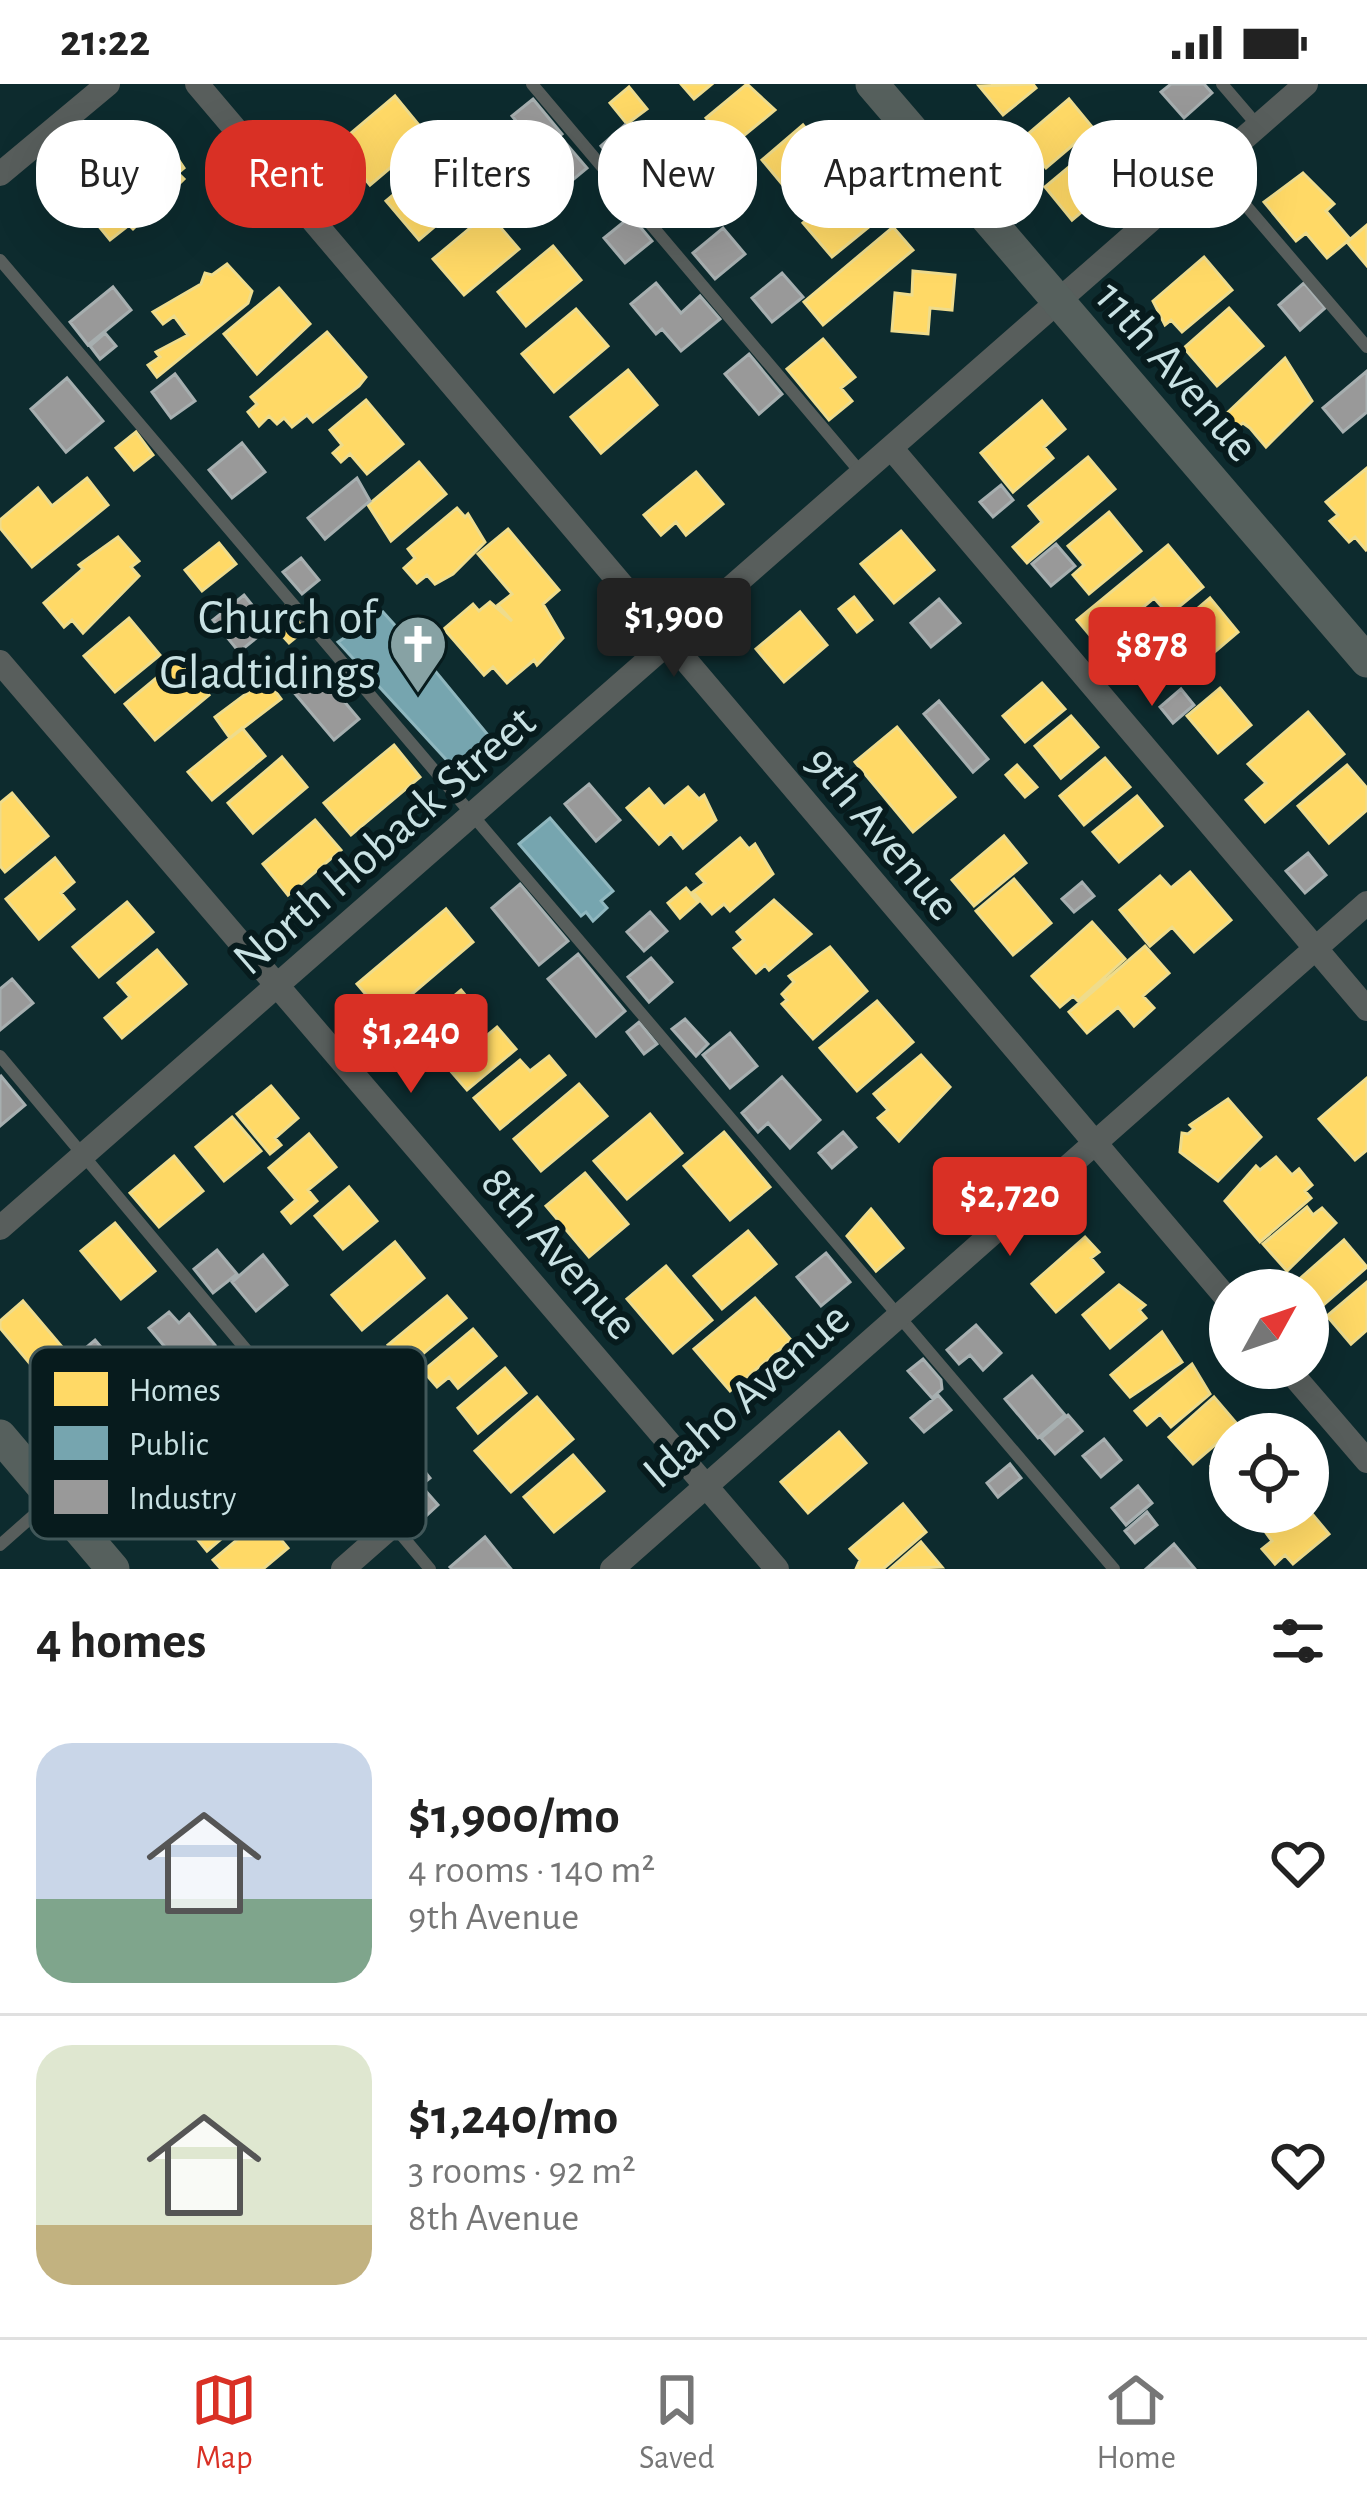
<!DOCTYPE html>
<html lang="en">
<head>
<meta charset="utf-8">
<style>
	body { margin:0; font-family:"Alegreya Sans",sans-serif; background:#f2f2f2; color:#222; height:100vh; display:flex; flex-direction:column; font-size:45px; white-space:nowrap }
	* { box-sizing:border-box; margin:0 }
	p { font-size:39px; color:#767676 }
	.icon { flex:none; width:66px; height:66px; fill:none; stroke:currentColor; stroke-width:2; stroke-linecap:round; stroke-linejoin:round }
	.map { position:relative; height:1485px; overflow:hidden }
	.side { display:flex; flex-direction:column; background:#fff; flex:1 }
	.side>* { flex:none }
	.hud { position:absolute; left:36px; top:36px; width:1296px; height:108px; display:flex; gap:24px }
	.needle { width:78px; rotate:50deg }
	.buttons { position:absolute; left:1209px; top:1185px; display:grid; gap:24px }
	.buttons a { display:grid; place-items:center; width:120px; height:120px; border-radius:50%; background:#fff; box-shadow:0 12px 48px #0002; font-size:60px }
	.price { position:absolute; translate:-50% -102px; padding:0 27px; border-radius:12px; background:#d93025; color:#fff; font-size:39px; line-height:78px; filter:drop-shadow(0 3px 6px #0008) }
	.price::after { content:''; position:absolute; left:50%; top:72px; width:36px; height:27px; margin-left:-18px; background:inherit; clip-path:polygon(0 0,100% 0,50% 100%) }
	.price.on { background:#222; color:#fff }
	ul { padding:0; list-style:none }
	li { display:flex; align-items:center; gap:36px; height:300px; padding:0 36px }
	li+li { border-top:3px solid #e0e0e0 }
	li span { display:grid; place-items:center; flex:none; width:336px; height:240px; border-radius:36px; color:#555 }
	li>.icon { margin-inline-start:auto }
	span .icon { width:144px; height:144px; fill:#fffc; stroke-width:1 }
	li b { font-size:51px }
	h2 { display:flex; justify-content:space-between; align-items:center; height:144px; padding:0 36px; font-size:51px }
	.tag { padding:0 42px; border-radius:48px; background:#fff; box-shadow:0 12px 48px #0002; font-size:42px; line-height:108px }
	.tag.on { background:#d93025; color:#fff }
	.status { display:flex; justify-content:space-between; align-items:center; height:84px; padding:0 60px; background:#fff; direction:ltr }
	.status svg { height:33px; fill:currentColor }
	.tab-bar { display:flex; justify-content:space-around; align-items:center; height:168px; border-top:3px solid #e0e0e0; background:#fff; font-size:33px; color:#767676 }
	.tab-bar a { display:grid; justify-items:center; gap:6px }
	.tab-bar .on { color:#d93025 }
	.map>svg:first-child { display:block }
	.homes { fill:#ffd966; stroke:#efdc8c; stroke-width:3 }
	.public { fill:#76a5af; stroke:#8fb7bf; stroke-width:3 }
	.industry { fill:#999; stroke:#a7afb0; stroke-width:3 }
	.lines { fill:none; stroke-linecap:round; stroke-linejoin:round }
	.lane { stroke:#585e5c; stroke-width:12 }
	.street { stroke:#585e5c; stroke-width:24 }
	.secondary { stroke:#56605d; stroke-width:33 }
	.labels { text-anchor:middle; stroke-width:12; stroke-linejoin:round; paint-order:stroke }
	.street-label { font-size:48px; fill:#c9e2e4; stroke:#071b1d }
	.poi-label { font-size:48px; fill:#c9e2e4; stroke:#071b1d; text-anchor:end }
	.key { fill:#071b1d; stroke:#415759; stroke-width:3 }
	.key-label { font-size:33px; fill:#c9e2e4 }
</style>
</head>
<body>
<div class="status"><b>21:22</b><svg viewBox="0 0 49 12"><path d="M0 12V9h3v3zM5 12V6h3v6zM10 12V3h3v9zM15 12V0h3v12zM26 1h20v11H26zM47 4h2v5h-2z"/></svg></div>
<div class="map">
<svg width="1367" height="1485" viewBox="0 0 1367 1485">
	<rect width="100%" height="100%" fill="#0d2b2e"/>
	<path class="homes" d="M681,0H712L694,15Z
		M747,0L775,26L730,63L706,34Z
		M1033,0L1036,4L1003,31L979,2Z
		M629,3L647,25L627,40L610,19Z
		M395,12L428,52L370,101L337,61Z
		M1069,15L1093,44L1046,84L1021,56Z
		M803,41L838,83L797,118L762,76Z
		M1119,41L1147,73L1072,136L1045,103Z
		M162,51L184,84L178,89L184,95L133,145L129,141L110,156L88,129L118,104L128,113L113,96L117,83L130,78L128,66L142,52Z
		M448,65L480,104L419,156L386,117Z
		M1303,89L1334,120L1326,127L1350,155L1327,174L1306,149L1296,157L1264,118Z
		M852,98L881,133L832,173L803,139Z
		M488,129L519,165L464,211L433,175Z
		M1367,141V182L1347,158Z
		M893,143L913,166L823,241L804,218Z
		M553,162L581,196L526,242L498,208Z
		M1204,173L1232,206L1182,248L1171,236L1165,241L1153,217Z
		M227,180L252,207L248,219L157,293L148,281L160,273L156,268L188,251L174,232L163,240L153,228L201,200L205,189L212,191Z
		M913,187L955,191L952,226L930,224L928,250L892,247L895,209L912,211Z
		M279,204L310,240L257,290L224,250Z
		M1229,224L1263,262L1217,302L1184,264Z
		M576,225L608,262L554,308L522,270Z
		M327,248L366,293L359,302L313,338L307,331L292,343L284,334L277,340L269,332L259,342L248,328L257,320L251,313Z
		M823,255L855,293L841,304L852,317L829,336L787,285Z
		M1285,274L1312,317L1266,363L1250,344L1243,339L1237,343L1226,330Z
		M628,286L657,321L601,369L571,333Z
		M366,316L403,360L367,390L350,370L341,378L333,369L342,361L330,346Z
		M1042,317L1065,345L1044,363L1053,374L1013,408L981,369Z
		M136,348L153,371L134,386L116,364Z
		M1088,373L1115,405L1027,479L1013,463L1042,438L1029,422Z
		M419,378L446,410L391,457L368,421Z
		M1367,384V465L1366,466L1355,453L1349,458L1330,437L1338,431L1326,418Z
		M696,388L723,420L686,451L676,438L661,451L644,431Z
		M87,394L108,421L32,483L0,444V436L38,404L52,422Z
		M457,424L465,433L468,430L485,458L453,490L435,500L427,491L417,499L404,484L415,474L408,465Z
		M1109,428L1141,467L1089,510L1073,491L1084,481L1068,462Z
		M508,445L559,506L543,520L563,554L537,581L534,576L507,599L493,583L484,591L444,545L473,520L479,527L490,518L512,537L498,521L512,510L478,470Z
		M901,447L934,486L894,519L861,480Z
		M118,453L139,477L131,483L139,492L83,549L72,536L64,543L44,519L83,485L79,481Z
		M219,459L236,480L202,507L185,486Z
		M1168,461L1203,503L1169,531L1154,514L1098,561L1077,536Z
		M854,513L872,536L857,548L839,525Z
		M1210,514L1238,548L1185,593L1157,559Z
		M285,522L306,545L289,559L269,537Z
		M800,528L827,561L784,598L756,565Z
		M129,534L160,571L115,608L84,572Z
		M179,575L209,611L155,656L125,620Z
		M266,595L281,615L230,654L215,633Z
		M1042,599L1065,625L1025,658L1003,632Z
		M1220,604L1251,641L1218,669L1187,632Z
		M1308,628L1344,670L1265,738L1246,716L1266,699L1248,680Z
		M1071,632L1098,663L1061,694L1035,662Z
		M897,643L955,713L913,748L855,678Z
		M242,644L265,672L212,716L188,688Z
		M394,661L420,693L351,751L324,719Z
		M282,673L307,703L253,749L228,719Z
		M1105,674L1130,703L1084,741L1060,712Z
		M1017,681L1037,703L1025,713L1006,691Z
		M1347,681L1367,704V726L1329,759L1298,722Z
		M688,703L699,715L704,711L716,736L683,764L671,749L659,760L627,724L649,705L664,723Z
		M12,709L48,752L5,788L0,782V719Z
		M1137,712L1162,742L1119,778L1093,748Z
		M315,736L341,766L288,811L263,780Z
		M1004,752L1026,779L974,822L952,796Z
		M740,754L749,765L755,760L773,790L730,827L724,820L712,830L693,808L705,799L697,790Z
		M55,774L74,798L61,809L74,825L39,855L6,815Z
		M1190,788L1231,836L1194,868L1172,843L1150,862L1120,826L1160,792L1171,804Z
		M1014,795L1051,839L1013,871L976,827Z
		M686,804L698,818L680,834L668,819Z
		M774,816L811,850L769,886L765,881L756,889L734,864L744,856L737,848Z
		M127,818L153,848L99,893L73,863Z
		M446,825L473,858L385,933L357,900Z
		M1092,838L1125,875L1078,917L1073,912L1060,923L1032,892Z
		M1145,862L1169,889L1143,912L1154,924L1134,942L1118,923L1087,949L1069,928Z
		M830,863L867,907L813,955L782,920L787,916L782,910L794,898L789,892Z
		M157,866L186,900L122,954L105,934L130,913L118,899Z
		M461,906L485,935L441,972L417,943Z
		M877,917L913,958L857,1007L820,964Z
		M497,943L516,965L467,1006L448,984Z
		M921,971L950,1003L899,1057L878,1034L888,1026L874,1010Z
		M549,972L565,991L500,1045L474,1014L520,976L530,987Z
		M1367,994V1066L1355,1076L1319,1035Z
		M579,1000L607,1032L541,1087L514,1055Z
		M271,1002L298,1034L275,1054L281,1061L270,1070L237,1030Z
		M1228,1015L1261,1053L1218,1097L1180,1068L1182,1049L1188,1050L1194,1045L1190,1041Z
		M650,1030L682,1069L627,1115L594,1077Z
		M232,1033L261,1067L224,1097L196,1063Z
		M724,1048L770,1103L730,1136L684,1082Z
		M309,1050L336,1083L308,1106L317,1117L291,1139L282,1128L296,1116L269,1084Z
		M174,1072L203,1107L159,1143L130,1109Z
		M1276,1073L1292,1091L1299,1085L1312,1101L1305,1107L1311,1114L1260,1158L1225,1117L1256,1082L1260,1086Z
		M585,1089L628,1140L589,1173L546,1122Z
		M349,1103L377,1137L343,1165L315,1132Z
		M1307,1123L1313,1131L1322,1124L1336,1139L1287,1187L1263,1160Z
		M871,1125L903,1164L876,1187L847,1152Z
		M115,1139L155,1187L121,1215L81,1167Z
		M748,1147L776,1180L722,1225L694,1192Z
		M1085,1153L1099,1168L1091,1174L1103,1188L1056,1228L1032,1200Z
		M1344,1156L1367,1183L1320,1224L1296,1198Z
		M395,1158L424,1194L362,1246L332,1211Z
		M666,1182L712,1236L673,1269L627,1215Z
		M1367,1198V1246L1351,1260L1327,1232Z
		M1119,1201L1145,1221L1139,1226L1146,1234L1110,1264L1083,1231Z
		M447,1212L466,1234L407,1283L388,1261Z
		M755,1214L791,1256L730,1307L694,1265Z
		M23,1217L63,1264L36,1287L0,1244V1237Z
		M473,1245L496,1272L458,1304L449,1293L437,1303L423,1287Z
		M1162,1248L1182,1278L1130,1313L1111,1291Z
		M1192,1280L1210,1310L1171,1343L1160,1330L1147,1341L1135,1327Z
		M505,1284L526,1309L478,1349L458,1324Z
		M537,1313L573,1355L511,1408L475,1367Z
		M1214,1313L1238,1341L1193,1380L1169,1353Z
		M839,1348L866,1379L808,1429L781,1398Z
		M1230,1360V1404L1211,1382Z
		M573,1371L604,1407L554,1448L524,1413Z
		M256,1387L269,1403L256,1414L261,1421L207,1467L181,1435L219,1403L226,1412Z
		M903,1420L926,1448L883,1485H856L860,1476L850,1465Z
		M1308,1425L1329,1450L1293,1480L1285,1471L1275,1480L1262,1465L1272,1457L1264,1446L1286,1428Z
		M263,1434L288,1464L263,1485H221L213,1476Z
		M921,1458L942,1483L890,1485Z"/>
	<path class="public" d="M383,528L401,548L398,551L423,580L427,577L492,656L453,683L338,558Z
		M550,734L613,807L601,817L607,824L593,837L586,828L581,832L519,760Z"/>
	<path class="industry" d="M1171,0H1204L1212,9L1184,34L1161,8Z
		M533,15L562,50L541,67L512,32Z
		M625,41L648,69L624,90L601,62Z
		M563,56L587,84L557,109L533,81Z
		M667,63L691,92L655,122L631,93Z
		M631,132L652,157L625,179L604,154Z
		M723,144L745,170L715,195L693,169Z
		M782,189L803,213L772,238L752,214Z
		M656,199L681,229L700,212L720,235L681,267L662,245L656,250L631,220Z
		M1304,199L1325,224L1300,246L1279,221Z
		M113,203L131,226L88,261L70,238Z
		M105,249L116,262L100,275L90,262Z
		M749,270L782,310L759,330L725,290Z
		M1367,287V328L1343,348L1323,324Z
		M175,290L195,317L171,334L152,308Z
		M67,294L103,337L66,368L31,325Z
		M242,359L265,388L232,414L209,386Z
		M357,394L370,417L325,455L308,434Z
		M1001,401L1013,416L993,433L980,418Z
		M1056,460L1075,482L1051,502L1032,480Z
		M301,474L319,496L302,510L283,488Z
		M244,511L270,543L239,568L213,536Z
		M939,515L960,539L931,563L911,539Z
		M316,584L359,635L334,656L291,605Z
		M1181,605L1194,621L1173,639L1160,623Z
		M939,617L988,675L973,688L924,630Z
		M589,700L620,736L596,757L565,720Z
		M1308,769L1326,791L1305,809L1286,787Z
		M1082,798L1094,812L1074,828L1062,815Z
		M520,800L568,857L539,881L492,824Z
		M650,828L667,847L644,867L627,848Z
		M578,870L625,927L596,952L548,895Z
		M651,874L672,898L649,918L628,893Z
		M12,895L33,919L0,946V905Z
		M685,935L708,960L696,972L672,945Z
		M639,938L657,960L644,970L627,948Z
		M730,949L757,982L730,1004L703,971Z
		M1,992L25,1021L0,1042V993Z
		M782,993L820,1036L790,1064L768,1039L758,1048L742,1029Z
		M843,1048L856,1063L832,1084L819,1069Z
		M217,1166L237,1190L213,1209L194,1185Z
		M826,1169L850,1198L821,1222L797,1193Z
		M263,1171L287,1201L256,1227L232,1198Z
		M169,1228L179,1239L189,1230L215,1261L185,1287L149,1244Z
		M976,1241L1001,1269L983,1286L970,1271L959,1280L947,1266Z
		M95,1256L123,1289L79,1326L51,1293Z
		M923,1275L941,1296L942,1305L932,1314L908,1287Z
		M1032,1292L1065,1331L1038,1354L1005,1315Z
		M938,1311L951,1326L924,1348L911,1334Z
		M1068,1331L1082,1347L1055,1370L1041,1354Z
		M1104,1355L1121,1376L1101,1393L1083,1372Z
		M404,1362L430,1394L398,1420L372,1388Z
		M1010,1380L1021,1394L998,1413L987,1399Z
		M1138,1402L1152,1419L1126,1441L1112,1424Z
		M424,1405L438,1421L413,1444L398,1427Z
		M1147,1428L1157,1441L1135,1459L1125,1447Z
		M485,1453L511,1485H452L450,1483Z
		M1174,1460L1195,1485H1146Z"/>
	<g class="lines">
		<path class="lane" d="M532,0L862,390
			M1222,0L1258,42
			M1212,82L1367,263
			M0,176L1114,1485
			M0,972L430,1485
			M0,1461L52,1415"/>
		<path class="street" d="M197,0L1230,1218
			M0,90L108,0
			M892,365L1367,925
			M0,578L777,1485
			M0,1144L1306,0
			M1287,1284L1367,1377
			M343,1485L392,1442
			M612,1485L1367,819"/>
		<path class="secondary" d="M872,0L1367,577
			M0,1352L113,1485"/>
	</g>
	<defs>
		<g id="church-pin" transform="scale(3)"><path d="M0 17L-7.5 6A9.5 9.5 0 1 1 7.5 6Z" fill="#87a2a4" stroke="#071b1d"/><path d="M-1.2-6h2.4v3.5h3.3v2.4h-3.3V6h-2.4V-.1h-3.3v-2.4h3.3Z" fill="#fff"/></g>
	</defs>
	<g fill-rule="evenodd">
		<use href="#church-pin" x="418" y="560"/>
	</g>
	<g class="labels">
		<g class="street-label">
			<text transform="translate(1178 286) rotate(49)" y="17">11th Avenue</text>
			<text transform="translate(884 748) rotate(50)" y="17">9th Avenue</text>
			<text transform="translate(383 755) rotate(-41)" y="17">North Hoback Street</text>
			<text transform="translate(561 1168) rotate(49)" y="17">8th Avenue</text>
			<text transform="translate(745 1310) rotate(-41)" y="17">Idaho Avenue</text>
		</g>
		<g class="poi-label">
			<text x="376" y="549">Church of<tspan x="376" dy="55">Gladtidings</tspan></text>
		</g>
	</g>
	<rect x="30" y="1263" width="396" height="192" rx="18" class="key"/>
	<rect x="54" y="1288" width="54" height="34" fill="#ffd966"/>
	<rect x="54" y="1342" width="54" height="34" fill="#76a5af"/>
	<rect x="54" y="1396" width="54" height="34" fill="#999"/>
	<g class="key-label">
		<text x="129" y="1317">Homes</text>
		<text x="129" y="1371">Public</text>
		<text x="129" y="1425">Industry</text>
	</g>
</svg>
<div class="buttons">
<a><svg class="needle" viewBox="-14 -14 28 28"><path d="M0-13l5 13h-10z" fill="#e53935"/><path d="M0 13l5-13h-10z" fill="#767676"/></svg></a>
<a><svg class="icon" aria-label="locate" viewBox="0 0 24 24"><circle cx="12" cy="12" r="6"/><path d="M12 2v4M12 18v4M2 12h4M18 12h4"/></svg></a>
</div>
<b class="price on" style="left:674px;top:596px">$1,900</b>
<b class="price" style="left:1152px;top:625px">$878</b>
<b class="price" style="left:411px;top:1012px">$1,240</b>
<b class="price" style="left:1010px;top:1175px">$2,720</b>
<div class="hud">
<a class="tag">Buy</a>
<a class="tag on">Rent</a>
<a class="tag">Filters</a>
<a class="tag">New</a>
<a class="tag">Apartment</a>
<a class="tag">House</a>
</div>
</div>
<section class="side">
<h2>4 homes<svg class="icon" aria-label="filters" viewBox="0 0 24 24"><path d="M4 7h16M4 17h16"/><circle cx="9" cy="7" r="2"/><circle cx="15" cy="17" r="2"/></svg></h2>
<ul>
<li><span style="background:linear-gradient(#c9d6e8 65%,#7fa58c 0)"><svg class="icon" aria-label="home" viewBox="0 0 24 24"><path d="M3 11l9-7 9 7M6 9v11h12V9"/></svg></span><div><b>$1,900/mo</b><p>4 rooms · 140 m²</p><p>9th Avenue</p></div><svg class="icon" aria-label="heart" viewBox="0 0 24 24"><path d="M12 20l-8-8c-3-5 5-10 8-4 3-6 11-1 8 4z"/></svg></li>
<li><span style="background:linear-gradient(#dfe7d0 75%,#c2b280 0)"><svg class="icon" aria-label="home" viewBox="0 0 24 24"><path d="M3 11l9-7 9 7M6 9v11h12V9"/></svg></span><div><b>$1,240/mo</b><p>3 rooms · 92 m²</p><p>8th Avenue</p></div><svg class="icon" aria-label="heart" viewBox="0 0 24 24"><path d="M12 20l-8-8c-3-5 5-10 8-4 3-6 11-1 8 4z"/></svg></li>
</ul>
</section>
<nav class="tab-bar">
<a class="on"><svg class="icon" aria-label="map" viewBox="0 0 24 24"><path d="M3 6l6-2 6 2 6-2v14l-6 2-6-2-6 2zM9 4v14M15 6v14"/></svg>Map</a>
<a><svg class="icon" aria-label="saved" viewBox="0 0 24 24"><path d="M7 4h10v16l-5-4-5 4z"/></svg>Saved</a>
<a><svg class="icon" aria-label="home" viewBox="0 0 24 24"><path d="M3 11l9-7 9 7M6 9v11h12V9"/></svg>Home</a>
</nav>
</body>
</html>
